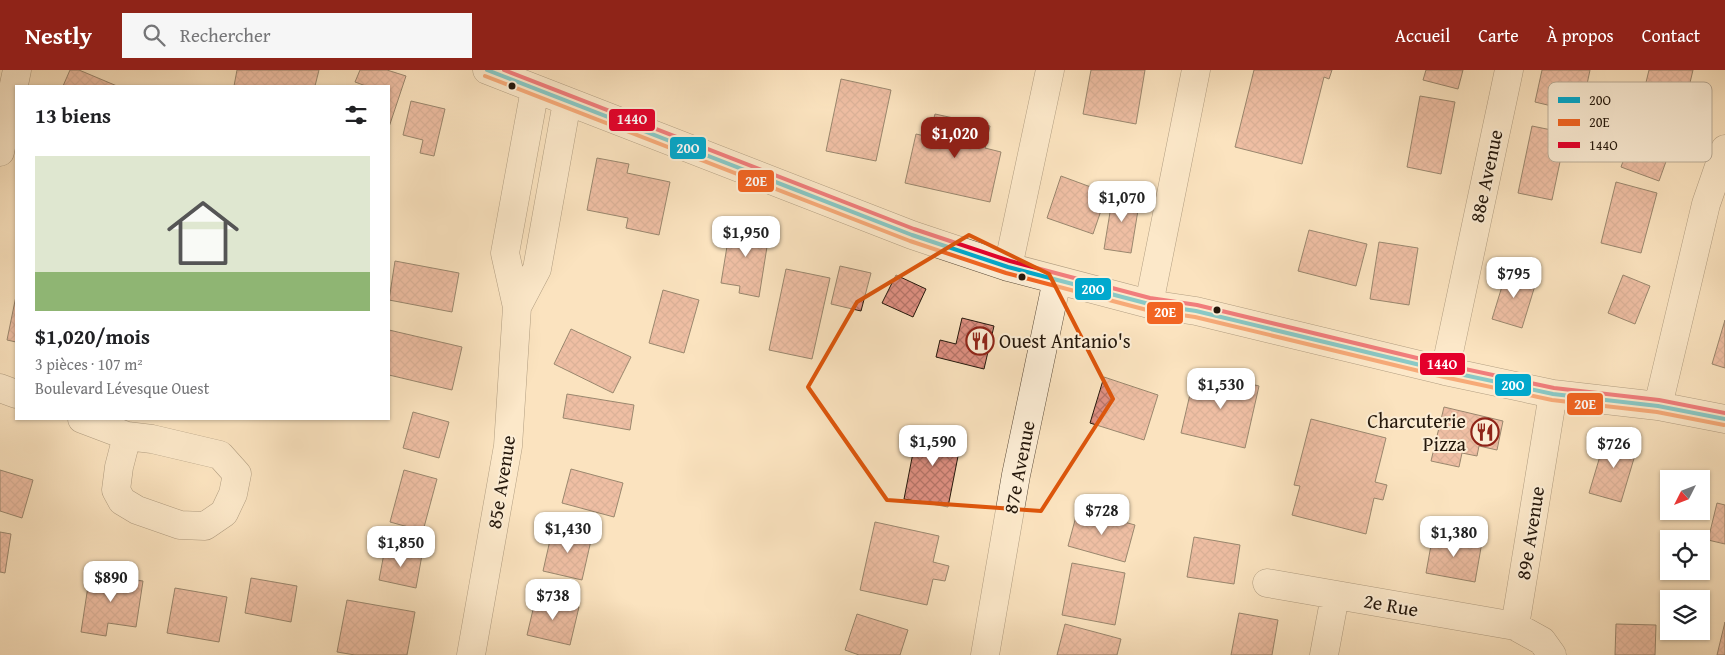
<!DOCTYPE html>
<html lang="fr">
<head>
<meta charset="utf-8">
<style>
	body { margin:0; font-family:"Gentium Book Plus",serif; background:#f6f6f6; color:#202124; height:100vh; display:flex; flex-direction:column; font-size:19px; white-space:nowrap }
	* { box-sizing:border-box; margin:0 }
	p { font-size:16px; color:#757577 }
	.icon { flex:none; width:28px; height:28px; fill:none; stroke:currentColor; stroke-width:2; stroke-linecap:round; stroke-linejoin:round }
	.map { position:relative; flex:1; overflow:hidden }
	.details { position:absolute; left:15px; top:15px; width:375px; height:335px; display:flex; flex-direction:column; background:#fff; border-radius:0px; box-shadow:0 1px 4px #0004 }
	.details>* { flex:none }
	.needle { width:32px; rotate:228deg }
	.controls { position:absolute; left:1660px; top:400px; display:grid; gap:10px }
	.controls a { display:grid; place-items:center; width:50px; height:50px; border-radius:0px; background:#fff; box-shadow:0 1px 4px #0004; font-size:25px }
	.price { position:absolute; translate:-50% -42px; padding:0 11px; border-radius:10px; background:#fff; color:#222; font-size:16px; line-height:32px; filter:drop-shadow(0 1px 2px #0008) }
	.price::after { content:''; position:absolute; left:50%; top:30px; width:15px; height:11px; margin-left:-8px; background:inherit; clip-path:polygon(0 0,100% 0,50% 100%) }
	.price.current { background:#8f2418; color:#fff }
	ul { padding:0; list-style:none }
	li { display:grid; align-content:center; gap:10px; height:265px; padding:0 20px }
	li span { display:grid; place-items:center; height:155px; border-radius:0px; color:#555 }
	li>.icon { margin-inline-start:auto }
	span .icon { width:90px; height:90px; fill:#fffc; stroke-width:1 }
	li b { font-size:21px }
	h2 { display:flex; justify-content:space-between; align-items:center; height:60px; padding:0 20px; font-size:21px }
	header { display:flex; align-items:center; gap:30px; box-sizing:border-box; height:70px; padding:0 25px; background:#8f2418; color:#fff }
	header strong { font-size:24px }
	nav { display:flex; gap:28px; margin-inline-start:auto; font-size:18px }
	.search { width:350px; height:45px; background:#f6f6f6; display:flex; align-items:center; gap:12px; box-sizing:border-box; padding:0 18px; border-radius:0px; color:#757577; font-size:19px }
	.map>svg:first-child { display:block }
	.building { fill:url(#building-cross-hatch); stroke:#24170b }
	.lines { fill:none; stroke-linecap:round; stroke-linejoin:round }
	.minor-casing { stroke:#5a4a38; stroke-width:29 }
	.minor { stroke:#fcedd5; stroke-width:28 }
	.bus-1-casing { stroke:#fcedd5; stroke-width:8 }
	.bus-2-casing { stroke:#fcedd5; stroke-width:8 }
	.bus-3-casing { stroke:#fcedd5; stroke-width:8 }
	.bus-1 { stroke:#00a9ce; stroke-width:4 }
	.bus-2 { stroke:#f26522; stroke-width:4 }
	.bus-3 { stroke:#e4002b; stroke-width:4 }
	.marked { fill:none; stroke:#de560c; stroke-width:4; stroke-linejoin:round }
	.bus-dot { fill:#24170b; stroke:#fcedd5; stroke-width:2 }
	.labels { text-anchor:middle; stroke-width:4; stroke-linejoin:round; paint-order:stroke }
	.street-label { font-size:20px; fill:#24170b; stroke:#fcedd5 }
	.poi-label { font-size:20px; fill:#24170b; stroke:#fcedd5; text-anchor:start }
	.key { fill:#fcedd5; stroke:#bbad98; stroke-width:1 }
	.key-label { font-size:14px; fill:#24170b }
	.line-badge { stroke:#fcedd5; stroke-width:2 }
	.badge-label { font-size:14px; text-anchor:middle; font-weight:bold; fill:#fff }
</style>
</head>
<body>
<header>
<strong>Nestly</strong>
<div class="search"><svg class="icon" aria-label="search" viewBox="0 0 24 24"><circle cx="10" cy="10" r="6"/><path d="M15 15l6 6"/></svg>Rechercher</div>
<nav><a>Accueil</a><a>Carte</a><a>À propos</a><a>Contact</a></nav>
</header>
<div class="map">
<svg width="1725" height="585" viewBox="0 0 1725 585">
	<defs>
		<pattern id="building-cross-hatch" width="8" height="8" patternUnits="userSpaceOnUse" patternTransform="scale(1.25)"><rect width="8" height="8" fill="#df9082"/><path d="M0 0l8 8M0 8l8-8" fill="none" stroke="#b57569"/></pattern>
	</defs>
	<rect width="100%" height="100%" fill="#fbe3bf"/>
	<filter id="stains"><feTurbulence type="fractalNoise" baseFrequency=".004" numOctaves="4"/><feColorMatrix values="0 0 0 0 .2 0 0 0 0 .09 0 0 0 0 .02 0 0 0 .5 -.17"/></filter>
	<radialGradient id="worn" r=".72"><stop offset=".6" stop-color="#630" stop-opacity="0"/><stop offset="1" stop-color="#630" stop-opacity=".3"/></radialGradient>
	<path class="building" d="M70,0H79L117,16H63Z
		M237,0H319L315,16H234Z
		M360,0H387L406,6L389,57V16H366L355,12Z
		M1091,0H1145L1136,54L1083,44Z
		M1254,0H1332L1329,9L1324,7L1302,94L1235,77Z
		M1426,0H1463L1458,19L1423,10Z
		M1542,0H1590L1581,43L1535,32Z
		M1649,0H1693L1684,38L1642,29Z
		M841,9L891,20L876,91L826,81Z
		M1420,26L1455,32L1441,104L1407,97Z
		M411,31L445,39L434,86L420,83L423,70L403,65Z
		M935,44L990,56L985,78L1001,82L990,132L905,113L916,64L929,67Z
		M1640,44L1678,58L1659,111L1621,97Z
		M1532,56L1566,63L1552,130L1518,123Z
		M597,88L629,94L627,103L670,112L659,165L626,158L628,148L587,140Z
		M1061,106L1107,123L1093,164L1047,148Z
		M1616,112L1657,123L1641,183L1601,173Z
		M1113,124L1140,128L1131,183L1104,179Z
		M731,152L770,158L759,227L739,223L740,216L721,213Z
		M1309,160L1367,174L1356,216L1298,201Z
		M1379,172L1418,178L1409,235L1370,229Z
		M395,191L459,203L452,242L389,230Z
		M840,196L871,203L861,241L831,234Z
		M786,199L830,208L812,289L769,280Z
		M1507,200L1537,209L1522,258L1492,249Z
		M896,205L926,219L913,247L882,233Z
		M1623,205L1650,216L1635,254L1608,243Z
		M663,220L699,230L684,283L649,273Z
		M16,226V272L7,270Z
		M962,248L994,256L984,299L936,287L940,270L956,274Z
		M1725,250V298L1712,294Z
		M571,259L631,287L613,323L554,294Z
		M389,260L462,277L452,320L389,305Z
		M1215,305L1259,316L1245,378L1181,363L1194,307L1213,312Z
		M1104,307L1158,325L1144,370L1090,353Z
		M567,324L634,335L630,360L563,348Z
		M1444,337L1503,351L1497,380L1479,376L1477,386L1462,383L1459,397L1431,391Z
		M413,342L449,352L439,388L403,378Z
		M1311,349L1386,368L1375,412L1387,415L1383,430L1374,428L1366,464L1292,445L1300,416L1294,415Z
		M918,357L962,366L948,437L904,429Z
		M1606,366L1638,375L1621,432L1589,423Z
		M571,399L623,413L614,447L562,433Z
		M0,400L33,410L22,448L0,441Z
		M404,400L437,409L423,461L390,452Z
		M1717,433L1725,435V474L1708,470Z
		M1078,439L1135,455L1125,492L1068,476Z
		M875,452L939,466L933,492L949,496L945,511L933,509L927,535L860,520Z
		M553,457L592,466L582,510L543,501Z
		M0,462L11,464L5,503L0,502Z
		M1433,464L1482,472L1475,512L1426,503Z
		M1194,467L1240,475L1234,514L1187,507Z
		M385,478L422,485L416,518L379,510Z
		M1072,493L1125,503L1115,555L1062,545Z
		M90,503L143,511L136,557L108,553L106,566L81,562Z
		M251,508L297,516L291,552L245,543Z
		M175,518L227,527L219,572L167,563Z
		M536,527L579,537L570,575L527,565Z
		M347,530L415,542L407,585H355L337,582Z
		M1239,543L1278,550L1272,585H1231Z
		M857,544L908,560L900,585H859L845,580Z
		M1725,552V585H1717Z
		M1065,554L1121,569L1117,585H1057Z
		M1616,554L1656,555L1655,585H1615Z"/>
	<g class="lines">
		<g class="minor-casing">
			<path id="minor" d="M487,0L912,165L1008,197L1149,234L1196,241L1445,301L1553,324L1658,336L1725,349
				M0,82L17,0
				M1008,197L1050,0
				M1149,234L1196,0
				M517,237L537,199L567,32
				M1445,301L1509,0
				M0,318L16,324
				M1658,336L1706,134L1725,79
				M82,349L127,366
				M127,366L152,369L220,385L237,404L233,424L224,443L205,456L180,455L137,440L122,431L116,420L119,397Z
				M1267,513L1515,556L1542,571L1552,585
				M1515,556L1553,324
				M471,585L508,376L517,237L505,183L535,19
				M985,585L1016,405L1057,210
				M1324,585L1335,526"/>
		</g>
		<use href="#minor" class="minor"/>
		<g class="bus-1-casing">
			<path id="bus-1" d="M487,0L912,165L1008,197L1149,234L1196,241L1445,301L1553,324L1658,336L1725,349"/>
		</g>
		<g class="bus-2-casing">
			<path id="bus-2" d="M485,6L910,171L1006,203L1147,240L1195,247L1444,307L1552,330L1657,342L1724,355"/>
		</g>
		<g class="bus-3-casing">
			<path id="bus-3" d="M504,0L914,159L1010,191L1150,228L1197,235L1446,295L1554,318L1659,330L1725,343"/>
		</g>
		<use href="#bus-1" class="bus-1"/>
		<use href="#bus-2" class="bus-2"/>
		<use href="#bus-3" class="bus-3"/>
	</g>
	<path d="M0 0H1725V585H0ZM969,165L1049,204L1113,329L1041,441L887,430L808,317L857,232Z" fill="#fbe3bf" fill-opacity=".55" fill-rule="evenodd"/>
	<path class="marked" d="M969,165L1049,204L1113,329L1041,441L887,430L808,317L857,232Z"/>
	<defs>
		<g id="restaurant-ring" transform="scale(1.4375)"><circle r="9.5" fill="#fcedd5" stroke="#8f2418" stroke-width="1.5"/><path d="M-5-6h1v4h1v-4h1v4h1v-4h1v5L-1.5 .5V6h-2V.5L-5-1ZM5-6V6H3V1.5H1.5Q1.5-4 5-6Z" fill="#8f2418"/></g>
	</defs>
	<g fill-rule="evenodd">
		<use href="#restaurant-ring" x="980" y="271"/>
		<use href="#restaurant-ring" x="1485" y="362"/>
	</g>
	<g class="bus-dot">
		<circle cx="512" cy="16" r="4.5"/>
		<circle cx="1022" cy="207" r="4.5"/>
		<circle cx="1217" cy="240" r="4.5"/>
	</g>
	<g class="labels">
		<g class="street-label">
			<text transform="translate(1486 106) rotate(-78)" y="7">88e Avenue</text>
			<text transform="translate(1019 397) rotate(-79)" y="7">87e Avenue</text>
			<text transform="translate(501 412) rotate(-81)" y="7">85e Avenue</text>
			<text transform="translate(1530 463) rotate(-81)" y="7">89e Avenue</text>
			<text transform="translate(1391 535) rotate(10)" y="7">2e Rue</text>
		</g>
		<g class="poi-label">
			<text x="999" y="278">Ouest Antanio's</text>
			<text x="1466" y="358" text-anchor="end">Charcuterie<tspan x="1466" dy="23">Pizza</tspan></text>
		</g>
	</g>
	<rect x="1548" y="12" width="164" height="80" rx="8" class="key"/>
	<rect x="1558" y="27" width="22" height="6" fill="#00a9ce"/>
	<rect x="1558" y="49" width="22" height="7" fill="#f26522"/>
	<rect x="1558" y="72" width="22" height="6" fill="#e4002b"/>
	<g class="key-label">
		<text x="1589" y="35">20O</text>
		<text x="1589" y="57">20E</text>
		<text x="1589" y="80">144O</text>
	</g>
	<g class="line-badge">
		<rect x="608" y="38" width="48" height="24" rx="5" fill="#e4002b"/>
		<rect x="669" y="66" width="38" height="24" rx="5" fill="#00a9ce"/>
		<rect x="737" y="99" width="38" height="24" rx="5" fill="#f26522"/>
		<rect x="1074" y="207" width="38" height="24" rx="5" fill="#00a9ce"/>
		<rect x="1146" y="231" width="38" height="24" rx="5" fill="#f26522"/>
		<rect x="1419" y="282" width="47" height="24" rx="5" fill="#e4002b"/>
		<rect x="1494" y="303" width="38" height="24" rx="5" fill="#00a9ce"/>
		<rect x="1566" y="322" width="38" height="24" rx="5" fill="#f26522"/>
	</g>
	<g class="badge-label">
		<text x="632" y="54">144O</text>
		<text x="688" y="83">20O</text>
		<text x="756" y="116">20E</text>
		<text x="1093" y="224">20O</text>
		<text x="1165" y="247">20E</text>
		<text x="1442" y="299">144O</text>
		<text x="1513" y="320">20O</text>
		<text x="1585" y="339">20E</text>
	</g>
	<rect width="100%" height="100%" filter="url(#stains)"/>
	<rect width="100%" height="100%" fill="url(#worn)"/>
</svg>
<div class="controls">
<a><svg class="needle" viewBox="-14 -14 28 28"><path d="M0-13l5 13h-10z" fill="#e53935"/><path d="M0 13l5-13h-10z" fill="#757577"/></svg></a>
<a><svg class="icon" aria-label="locate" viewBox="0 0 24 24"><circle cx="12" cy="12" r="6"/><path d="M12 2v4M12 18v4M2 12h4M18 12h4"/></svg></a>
<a><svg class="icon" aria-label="layers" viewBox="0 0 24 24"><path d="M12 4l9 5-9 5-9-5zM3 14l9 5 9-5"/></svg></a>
</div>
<b class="price current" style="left:955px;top:89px">$1,020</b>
<b class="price" style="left:1122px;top:153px">$1,070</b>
<b class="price" style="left:746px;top:188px">$1,950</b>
<b class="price" style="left:1514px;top:229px">$795</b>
<b class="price" style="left:1221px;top:340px">$1,530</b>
<b class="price" style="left:933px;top:397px">$1,590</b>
<b class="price" style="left:1614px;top:399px">$726</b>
<b class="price" style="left:1102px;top:466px">$728</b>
<b class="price" style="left:568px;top:484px">$1,430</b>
<b class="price" style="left:1454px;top:488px">$1,380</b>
<b class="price" style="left:401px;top:498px">$1,850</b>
<b class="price" style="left:111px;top:533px">$890</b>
<b class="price" style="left:553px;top:551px">$738</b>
<section class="details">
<h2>13 biens<svg class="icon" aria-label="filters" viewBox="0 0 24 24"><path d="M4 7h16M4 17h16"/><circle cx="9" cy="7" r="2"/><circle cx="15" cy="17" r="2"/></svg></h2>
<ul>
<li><span style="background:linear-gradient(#dfe7d0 75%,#8fb573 0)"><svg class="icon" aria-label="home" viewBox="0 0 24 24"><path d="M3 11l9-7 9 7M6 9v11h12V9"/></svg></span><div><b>$1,020/mois</b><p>3 pièces · 107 m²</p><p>Boulevard Lévesque Ouest</p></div></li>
</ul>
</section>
</div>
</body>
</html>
